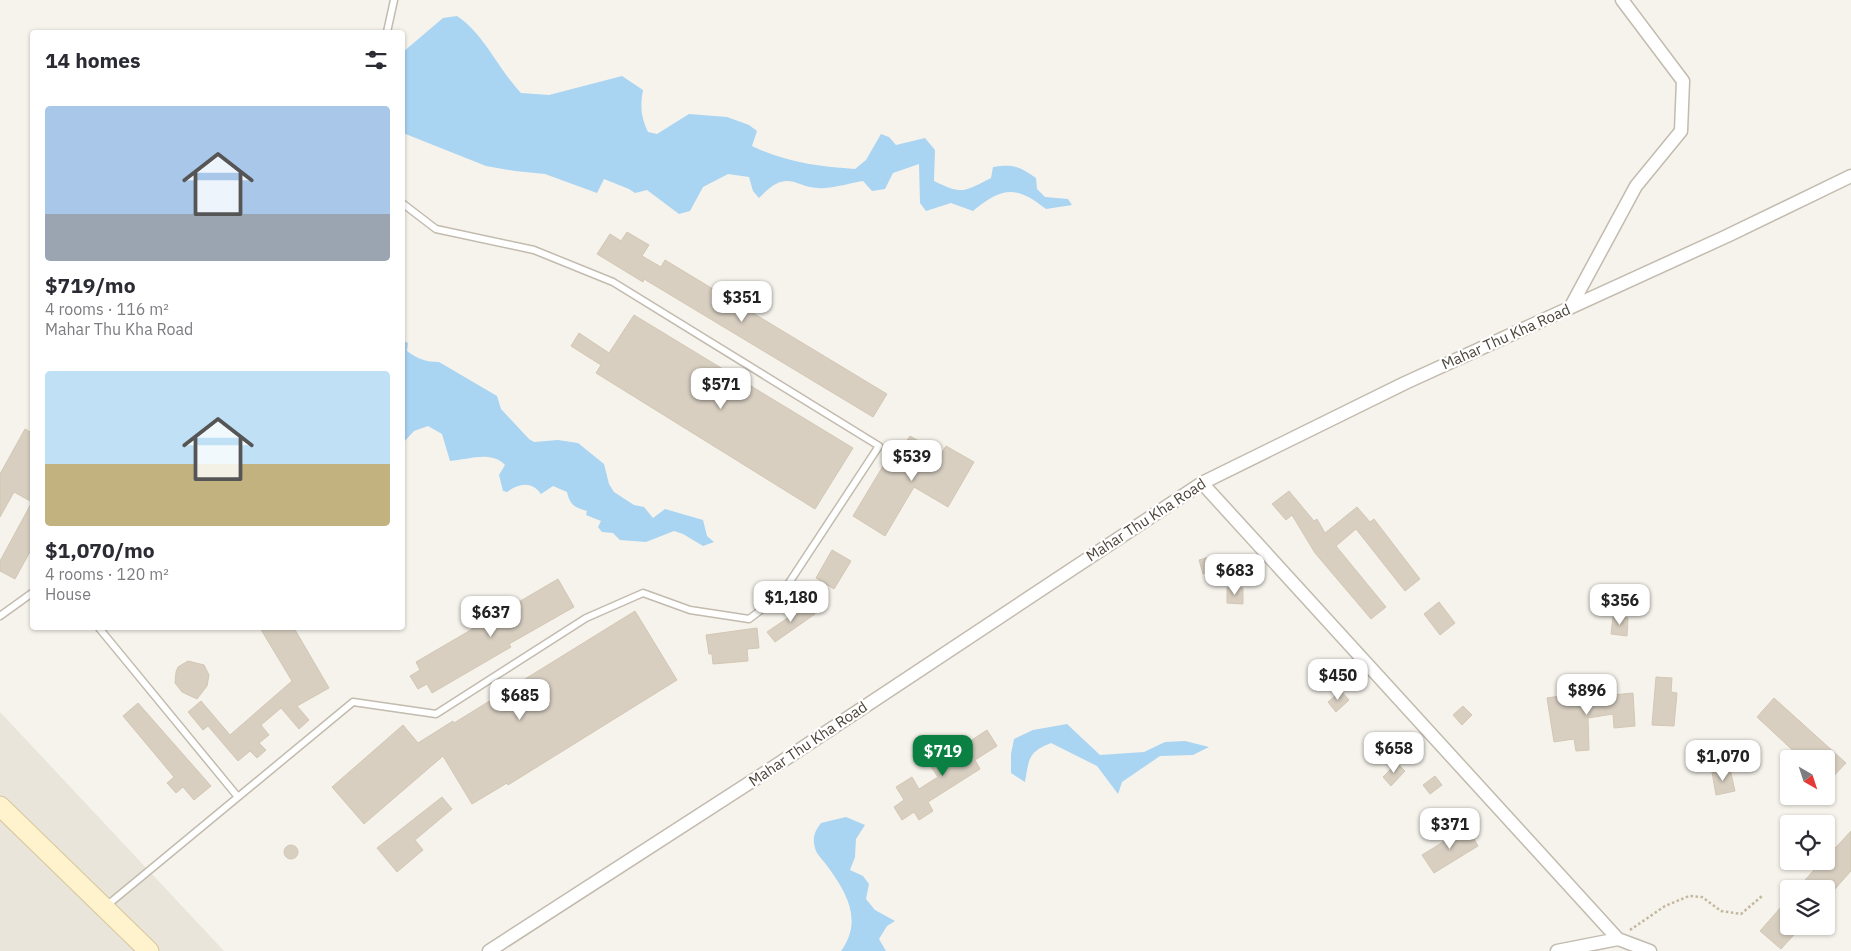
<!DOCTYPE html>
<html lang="en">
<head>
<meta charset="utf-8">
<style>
	body { margin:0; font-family:"IBM Plex Sans",sans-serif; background:#f2f2f3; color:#2b2b33; height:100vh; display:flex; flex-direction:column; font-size:19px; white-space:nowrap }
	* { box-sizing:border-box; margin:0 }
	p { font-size:16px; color:#7c7c81 }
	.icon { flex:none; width:28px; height:28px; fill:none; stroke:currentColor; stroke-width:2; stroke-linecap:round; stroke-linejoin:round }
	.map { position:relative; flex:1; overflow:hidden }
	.drawer { position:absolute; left:30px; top:30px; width:375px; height:600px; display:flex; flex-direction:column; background:#fff; border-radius:5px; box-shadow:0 1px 4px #0004 }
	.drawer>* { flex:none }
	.needle { width:32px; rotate:141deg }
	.controls { position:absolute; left:1780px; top:750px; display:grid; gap:10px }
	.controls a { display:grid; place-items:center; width:55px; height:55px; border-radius:5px; background:#fff; box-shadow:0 1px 4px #0004; font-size:25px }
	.price { position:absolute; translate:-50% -42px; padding:0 11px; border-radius:10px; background:#fff; color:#222; font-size:16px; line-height:32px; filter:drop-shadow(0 1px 2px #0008) }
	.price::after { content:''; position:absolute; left:50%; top:30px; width:15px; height:11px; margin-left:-8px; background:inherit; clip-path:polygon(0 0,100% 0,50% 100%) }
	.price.selected { background:#0b8043; color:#fff }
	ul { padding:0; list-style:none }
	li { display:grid; align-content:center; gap:10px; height:265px; padding:0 15px }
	li span { display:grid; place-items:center; height:155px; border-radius:5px; color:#555 }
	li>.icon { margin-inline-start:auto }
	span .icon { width:90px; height:90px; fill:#fffc; stroke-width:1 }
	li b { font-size:21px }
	h2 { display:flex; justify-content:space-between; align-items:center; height:60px; padding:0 15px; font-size:21px }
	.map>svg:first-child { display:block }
	.residential { fill:#eae5da }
	.water { fill:#a9d4f2 }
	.building { fill:#d8cfc1; stroke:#d3c7b4 }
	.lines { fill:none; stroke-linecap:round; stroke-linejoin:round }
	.service-casing { stroke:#c2bbae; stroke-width:9 }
	.minor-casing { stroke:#c2bbae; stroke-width:15 }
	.secondary-casing { stroke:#d6c79b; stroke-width:21 }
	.path { stroke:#c4b79f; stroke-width:2.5; stroke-dasharray:2.5 2.5; stroke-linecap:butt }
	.service { stroke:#fff; stroke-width:6 }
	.minor { stroke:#fff; stroke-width:12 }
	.secondary { stroke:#fff3cd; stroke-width:19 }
	.labels { text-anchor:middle; stroke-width:4.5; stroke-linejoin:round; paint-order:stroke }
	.street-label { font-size:15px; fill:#4b4439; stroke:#fff }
</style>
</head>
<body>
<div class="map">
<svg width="1851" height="951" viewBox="0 0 1851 951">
	<rect width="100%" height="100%" fill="#f6f3ec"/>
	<path class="residential" d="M0,712L224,951H0Z"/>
	<path class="water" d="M457,16C485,35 498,69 521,93L549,95L622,76L643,90C640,107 641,117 648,132L657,134L689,114L727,117L749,125L757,131L752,146C784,162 820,167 855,169L866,160L881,134L889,137L896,145L925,138L935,150L934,181C963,195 963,192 991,178L993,167C1013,164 1019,166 1036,178L1037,189L1045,197L1068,199L1072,205L1046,209C1016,185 1002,187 973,211L951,203L926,211L920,203L919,164L893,173L885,189L872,191L863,181C851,183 838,187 825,188C795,191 790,165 759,198L753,191L749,177L728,174L703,187L690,211L679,214L647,190L635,193L629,189L604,179L597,193L545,174L515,171L486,166L403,133V52L443,18Z
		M402,340L408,343L407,351C417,359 427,362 439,362L497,396L501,409L529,439L534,442L558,440L578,443L604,464L609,484L614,492L634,505L644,507L653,518L665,509L703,520L707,536L714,542L703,546L683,534L674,531L646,542L620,540L613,533L602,532L598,527L601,521L586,515L587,511C574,507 570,505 567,492L553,486L541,494C532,481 519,483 507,492L503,491L499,475L505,465C491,450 467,460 450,461L442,434L428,426L414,431L403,443Z
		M1067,724L1100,755L1144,752L1165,742L1185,741L1209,747L1193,755L1160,756L1122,782L1118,794L1097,766L1051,743C1028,752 1029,759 1025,782L1011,773V754L1014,739L1033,730Z
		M846,817L865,825L856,839L855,857L850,870L863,876L869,884L866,899L875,910L895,921L887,926L879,939L886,951H841C863,921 847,893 828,867C824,861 816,854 815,848C812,837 815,831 821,823Z"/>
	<path class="building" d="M627,232L649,245L642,256L661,267L665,260L887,394L873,417L644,279L643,282L597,254L610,234L621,241Z
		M634,315L853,448L815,509L596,373L601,365L571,346L579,333L609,353Z
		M25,429L32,433V502L14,492L0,517V474Z
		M910,436L941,454L946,446L974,462L948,507L914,487L885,536L853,516L898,441L904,445Z
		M1289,491L1314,521L1317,519L1325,533L1357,507L1370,522L1374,519L1420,579L1405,591L1356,529L1336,546L1386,607L1371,619L1315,553L1292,515L1286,520L1272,504Z
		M32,502V548L15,579L0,571V561Z
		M832,550L851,561L834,589L816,578Z
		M1213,556L1217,570L1203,574L1199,560Z
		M558,579L574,607L509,644L511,647L432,693L427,684L418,689L410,676L420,670L416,662Z
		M1227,588H1243V604L1227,603Z
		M1439,602L1455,623L1440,635L1424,614Z
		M808,604L815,614L775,642L767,632Z
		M635,611L677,680L508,785L507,783L472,804L443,756L364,824L332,787L403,725L418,743L453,721L454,723Z
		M1613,617L1628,618L1627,636L1611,634Z
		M260,628H294L329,688L297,706L309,720L299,729L281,708L261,725L269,735L259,743L266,750L257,758L250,751L238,761L208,726L203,730L188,712L201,701L230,735L292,681Z
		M757,628L759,648L747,649L748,661L713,664L712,654H709L706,635Z
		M188,661L204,665L209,675L207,686L197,699L182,692L175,683L176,672L178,667Z
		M1656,677L1672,678L1671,692L1677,693L1674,726L1652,725Z
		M1341,691L1349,700L1336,712L1328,702Z
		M1586,692L1588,705L1612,702V695L1633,693L1635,726L1614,728L1613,714L1588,718L1589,750L1576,751L1574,739L1554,742L1547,698Z
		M1774,698L1846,763L1826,784V759H1802L1757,717Z
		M138,703L211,786L194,800L183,787L176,793L167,783L174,777L123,716Z
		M1463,706L1472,715L1462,725L1453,715Z
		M987,730L997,746L975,760L980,769L928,802L933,811L919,820L914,812L902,820L894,807L904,800L896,787L912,777L919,789L938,777L931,767Z
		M1397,763L1405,771L1391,786L1383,777Z
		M1730,769L1735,791L1716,795L1712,772Z
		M1435,776L1442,785L1430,794L1423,785Z
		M442,797L452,809L415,840L423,850L397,872L377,848Z
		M1467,827L1478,846L1434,873L1422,855Z
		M1851,831V871L1826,899V889H1797L1822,861H1826V858Z
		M284 852a7 7 0 1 1 14 0a7 7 0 1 1-14 0Z
		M1789,898V926H1802L1781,949L1760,931Z"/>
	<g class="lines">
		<g class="service-casing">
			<path id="service" d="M387,32L394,0
				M0,616L32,593
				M99,628L238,797
				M105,907L353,702L436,714L586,618L643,593L690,610L749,619L781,595L879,446L613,282L534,250L436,229L402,203"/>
		</g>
		<g class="minor-casing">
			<path id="minor" d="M1570,308L1636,186L1681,131L1683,81L1622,0
				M1202,483L1618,939
				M489,951L766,772L1202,483L1405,383L1727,236L1851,176
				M1557,951L1618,939L1650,951"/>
		</g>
		<g class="secondary-casing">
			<path id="secondary" d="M0,806L149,951"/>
		</g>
		<path class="path" d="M1630,930L1665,906L1689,896L1702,897L1721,911L1741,914L1762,896"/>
		<use href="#service" class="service"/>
		<use href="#minor" class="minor"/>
		<use href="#secondary" class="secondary"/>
	</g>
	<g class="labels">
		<g class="street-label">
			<text transform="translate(1506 337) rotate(-24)" y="5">Mahar Thu Kha Road</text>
			<text transform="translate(1146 520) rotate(-33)" y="5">Mahar Thu Kha Road</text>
			<text transform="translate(808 744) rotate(-34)" y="5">Mahar Thu Kha Road</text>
		</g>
	</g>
</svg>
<div class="controls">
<a><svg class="needle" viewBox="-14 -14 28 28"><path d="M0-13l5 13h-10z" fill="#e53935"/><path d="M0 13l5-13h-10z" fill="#7c7c81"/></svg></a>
<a><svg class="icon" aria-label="locate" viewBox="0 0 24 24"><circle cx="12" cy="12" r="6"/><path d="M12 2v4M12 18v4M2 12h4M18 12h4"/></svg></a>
<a><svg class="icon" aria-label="layers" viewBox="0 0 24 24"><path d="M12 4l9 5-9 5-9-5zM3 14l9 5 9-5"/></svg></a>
</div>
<b class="price" style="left:742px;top:323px">$351</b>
<b class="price" style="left:721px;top:410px">$571</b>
<b class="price" style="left:912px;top:482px">$539</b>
<b class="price" style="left:1235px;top:596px">$683</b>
<b class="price" style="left:791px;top:623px">$1,180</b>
<b class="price" style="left:1620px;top:626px">$356</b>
<b class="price" style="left:491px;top:638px">$637</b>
<b class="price" style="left:1338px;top:701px">$450</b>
<b class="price" style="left:1587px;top:716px">$896</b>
<b class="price" style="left:520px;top:721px">$685</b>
<b class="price" style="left:1394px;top:774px">$658</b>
<b class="price selected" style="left:943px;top:777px">$719</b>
<b class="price" style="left:1723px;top:782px">$1,070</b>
<b class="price" style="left:1450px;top:850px">$371</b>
<section class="drawer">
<h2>14 homes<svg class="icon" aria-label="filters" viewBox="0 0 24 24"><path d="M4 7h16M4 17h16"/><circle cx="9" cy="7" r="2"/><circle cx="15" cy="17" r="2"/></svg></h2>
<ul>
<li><span style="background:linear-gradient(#a9c7e8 70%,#9aa5b1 0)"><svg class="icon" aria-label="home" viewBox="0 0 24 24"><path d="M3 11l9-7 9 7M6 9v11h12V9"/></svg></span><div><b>$719/mo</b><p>4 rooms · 116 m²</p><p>Mahar Thu Kha Road</p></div></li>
<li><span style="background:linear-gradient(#bfe0f5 60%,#c2b280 0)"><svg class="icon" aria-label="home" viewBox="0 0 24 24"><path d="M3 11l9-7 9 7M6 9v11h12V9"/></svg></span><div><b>$1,070/mo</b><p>4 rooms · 120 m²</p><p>House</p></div></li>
</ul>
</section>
</div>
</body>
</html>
